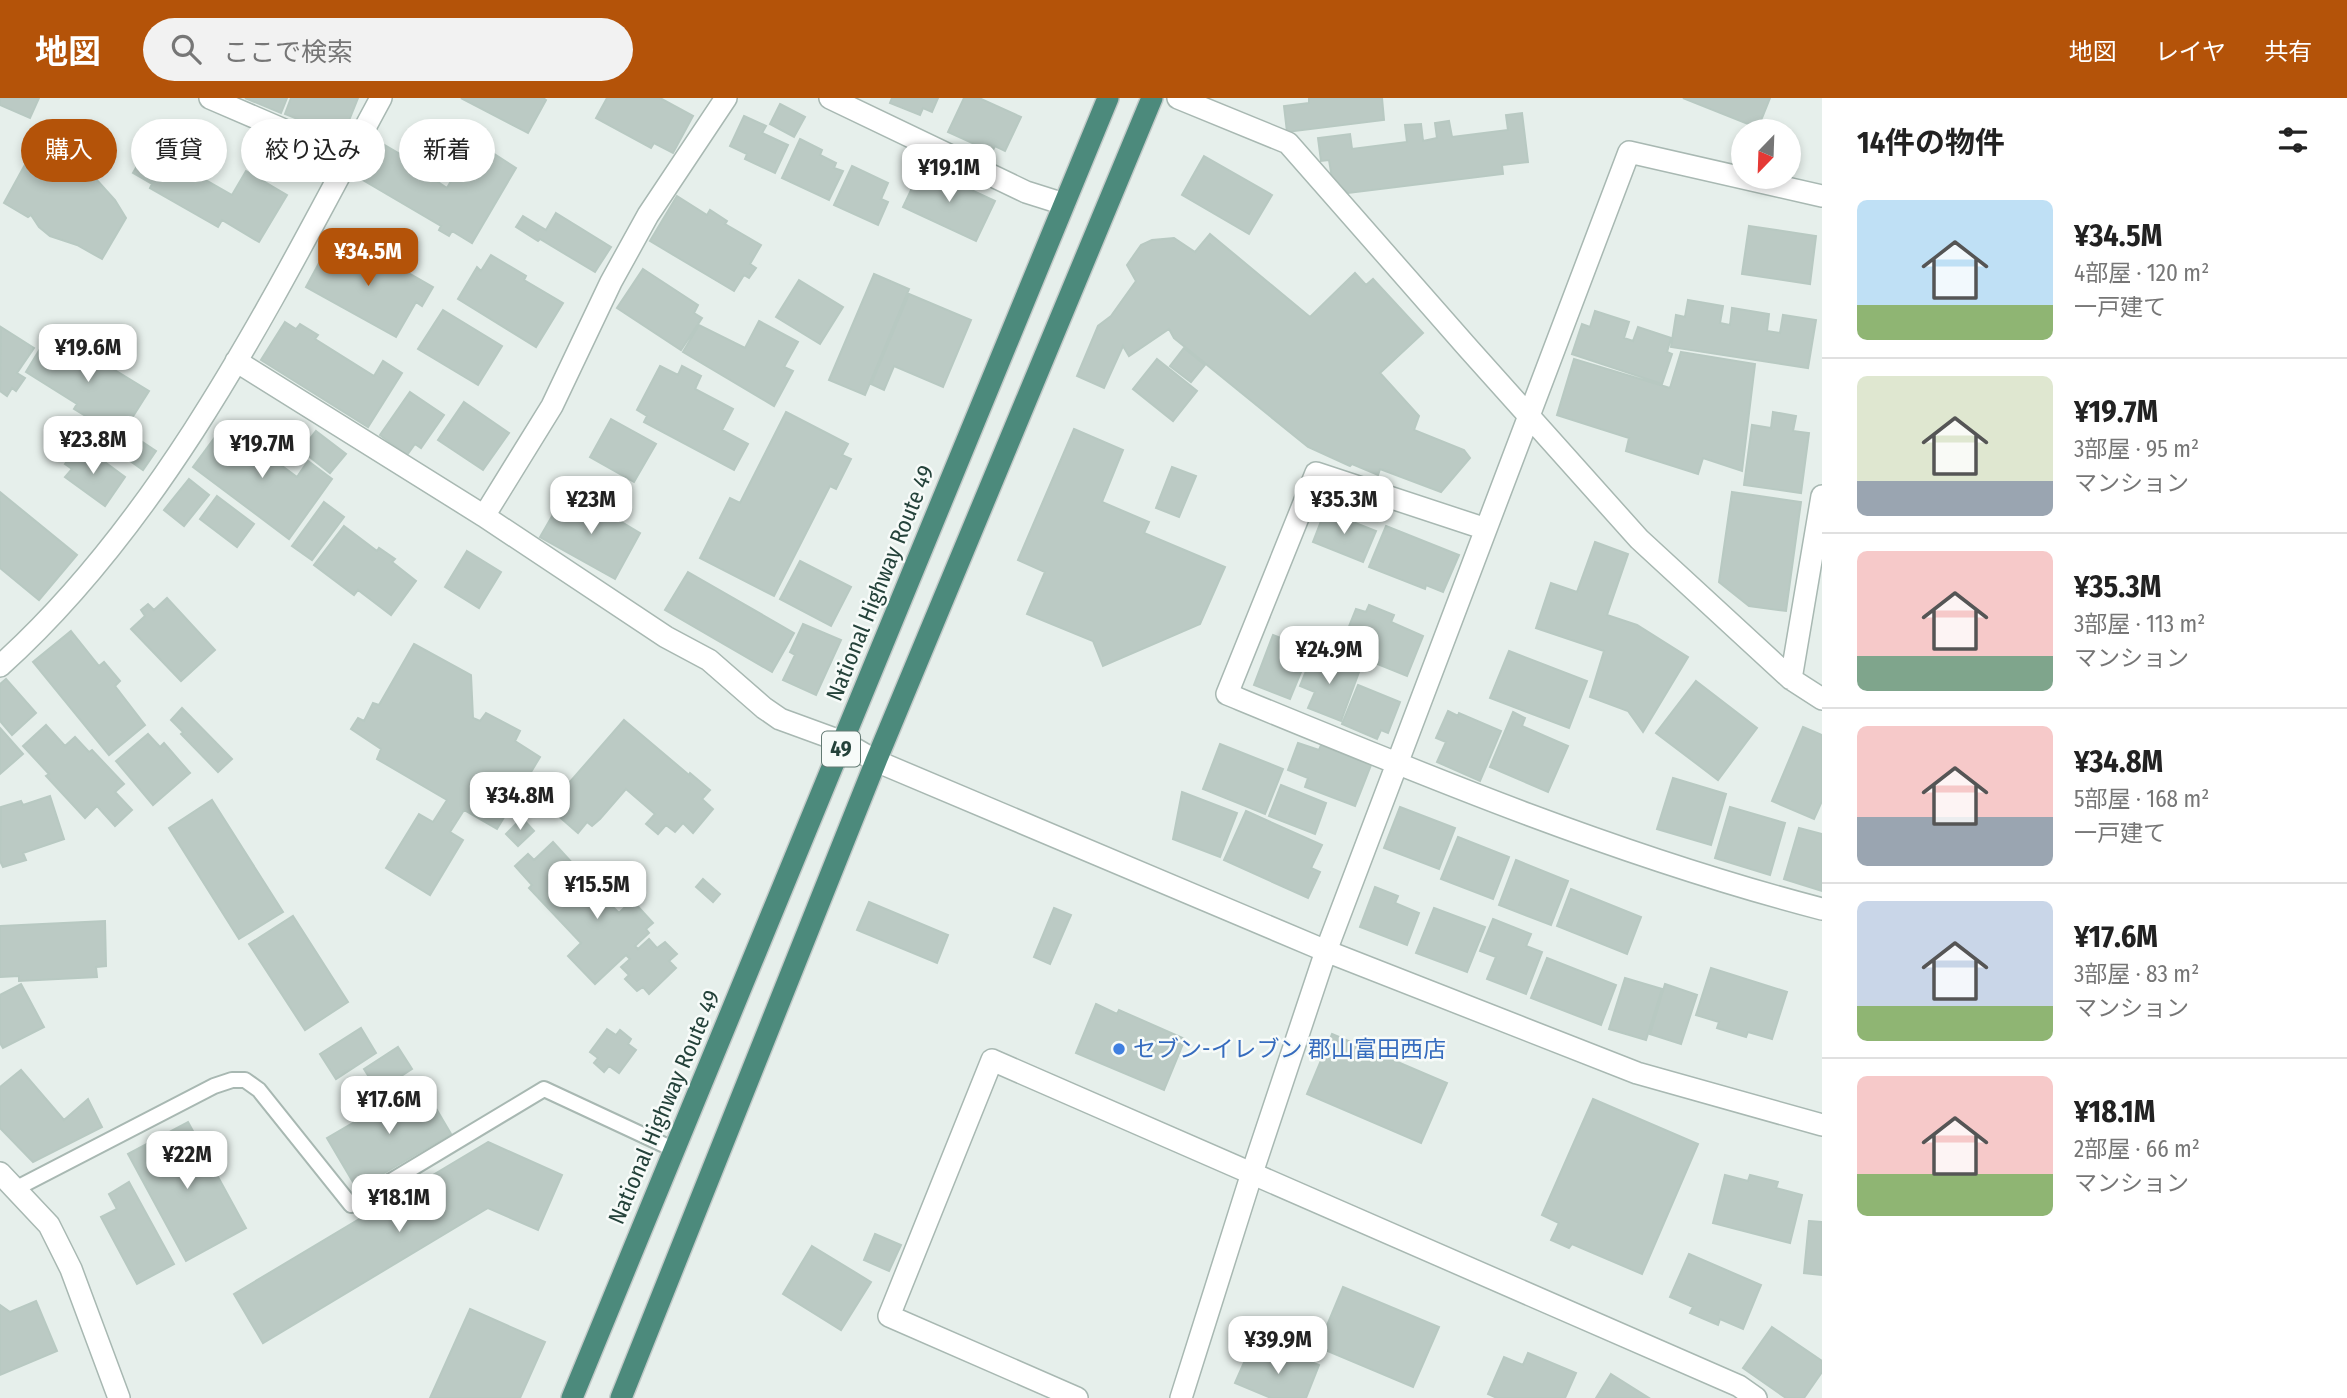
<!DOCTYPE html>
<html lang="ja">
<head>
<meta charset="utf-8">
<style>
	body { margin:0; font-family:"Fira Sans Condensed","Noto Sans JP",sans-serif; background:#f2f2f2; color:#222; height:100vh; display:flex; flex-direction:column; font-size:26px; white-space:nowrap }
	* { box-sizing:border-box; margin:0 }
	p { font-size:23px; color:#767676 }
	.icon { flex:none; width:38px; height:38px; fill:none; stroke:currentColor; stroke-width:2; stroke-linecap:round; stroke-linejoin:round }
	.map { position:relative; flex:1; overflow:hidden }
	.panel { display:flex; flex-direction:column; background:#fff; width:525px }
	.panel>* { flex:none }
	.top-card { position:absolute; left:21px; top:21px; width:665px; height:63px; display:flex; gap:14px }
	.needle { width:46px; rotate:203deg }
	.fabs { position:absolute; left:1731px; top:21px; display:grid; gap:14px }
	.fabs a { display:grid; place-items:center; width:70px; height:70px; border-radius:50%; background:#fff; box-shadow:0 4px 10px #0003; font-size:35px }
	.price { position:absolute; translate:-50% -60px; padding:0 16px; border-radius:14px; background:#fff; color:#222; font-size:23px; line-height:46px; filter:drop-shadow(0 2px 4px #0008) }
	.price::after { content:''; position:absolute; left:50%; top:42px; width:21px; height:16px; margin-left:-10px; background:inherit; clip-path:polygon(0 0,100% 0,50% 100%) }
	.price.selected { background:#b45309; color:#fff }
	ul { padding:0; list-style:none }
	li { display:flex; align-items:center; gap:21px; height:175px; padding:0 35px }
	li+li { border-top:2px solid #e0e0e0 }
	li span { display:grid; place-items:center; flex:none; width:196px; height:140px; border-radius:10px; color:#555 }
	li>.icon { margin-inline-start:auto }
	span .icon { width:84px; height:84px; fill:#fffc; stroke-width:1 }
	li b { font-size:30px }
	h2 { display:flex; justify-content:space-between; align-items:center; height:84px; padding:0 35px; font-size:30px }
	.tag { padding:0 24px; border-radius:32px; background:#fff; box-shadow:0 4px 10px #0003; font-size:24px; line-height:63px }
	.tag.selected { background:#b45309; color:#fff }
	header { display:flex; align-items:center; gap:42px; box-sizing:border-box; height:98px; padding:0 35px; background:#b45309; color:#fff }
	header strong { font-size:33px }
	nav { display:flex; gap:38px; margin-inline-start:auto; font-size:24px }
	.search { width:490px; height:63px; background:#f2f2f2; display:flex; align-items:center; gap:18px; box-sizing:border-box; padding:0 24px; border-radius:38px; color:#767676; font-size:26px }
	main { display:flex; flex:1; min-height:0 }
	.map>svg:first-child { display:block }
	.building { fill:#bbcac4; stroke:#b8c9c2; stroke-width:2 }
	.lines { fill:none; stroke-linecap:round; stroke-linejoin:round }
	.service-casing { stroke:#a8b8b2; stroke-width:18 }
	.minor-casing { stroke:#a8b8b2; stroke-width:24 }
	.tertiary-casing { stroke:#a8b8b2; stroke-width:24 }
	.trunk-casing { stroke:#c2cac8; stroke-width:24 }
	.service { stroke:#fff; stroke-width:14 }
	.minor { stroke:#fff; stroke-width:21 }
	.tertiary { stroke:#fff; stroke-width:21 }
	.trunk { stroke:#4c8a7c; stroke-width:21 }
	.shop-dot { fill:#3f7fe0; stroke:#f7fbf9; stroke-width:2.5 }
	.labels { text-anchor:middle; stroke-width:5; stroke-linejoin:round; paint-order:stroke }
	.shield { fill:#f7fbf9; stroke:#637a73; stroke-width:2 }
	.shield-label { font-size:21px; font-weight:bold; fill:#24423a }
	.street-label { font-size:23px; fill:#24423a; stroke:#f7fbf9 }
	.shop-label { font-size:23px; fill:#366cbe; stroke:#f7fbf9; text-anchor:start }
</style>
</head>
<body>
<header>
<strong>地図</strong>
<div class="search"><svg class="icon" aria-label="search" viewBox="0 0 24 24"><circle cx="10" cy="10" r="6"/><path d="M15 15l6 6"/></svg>ここで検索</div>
<nav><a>地図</a><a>レイヤ</a><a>共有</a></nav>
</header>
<main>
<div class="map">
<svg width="1822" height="1300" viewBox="0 0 1822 1300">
	<rect width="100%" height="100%" fill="#e6efeb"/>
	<path class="building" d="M0,0H39L30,20L0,7Z
		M245,0H287L281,15Z
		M291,0H358L348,25L343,23L337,37L285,16Z
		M461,0H543L546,2L528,35Z
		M607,0H660L693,18L673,55L654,45L651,50L596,20Z
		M892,0H938L932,14L923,10L920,17L890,5Z
		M964,0H979L1021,19L1005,53L995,48L992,54L948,34Z
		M1309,0H1382L1384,22L1287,34L1284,8L1309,5Z
		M1683,0H1770L1758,30Z
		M780,6L805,19L794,39L770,26Z
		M1522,15L1528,64L1502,67L1503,76L1348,95L1332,80L1329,62L1321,63L1318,40L1350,36L1352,51L1407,44L1405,27L1421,26L1423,43L1437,40L1435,25L1449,23L1452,39L1508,32L1506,17Z
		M744,18L766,28L762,35L788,47L775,75L745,61L747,56L730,48Z
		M800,41L822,52L820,57L836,65L834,70L843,73L829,102L782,80Z
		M152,42L173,54L169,61L232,97L246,73L287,97L259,144L222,122L218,129L150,90L152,86L133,75Z
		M383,46L441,80L438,84L447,90L466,57L483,68L491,54L516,70L472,145L452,133L449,138L439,132L441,128L361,81Z
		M1204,58L1272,97L1249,136L1182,97Z
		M53,62L97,82L115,102L126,120L102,161L77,147L50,138L39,129L31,117L28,119L4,105L27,63Z
		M852,68L888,85L881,101L888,104L878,127L834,107Z
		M922,69L995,103L976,143L903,109Z
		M677,98L707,117L710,112L727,123L725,126L761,147L750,166L756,170L749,180L744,177L734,193L650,143Z
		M556,115L611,149L595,174L540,141L538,143L516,129L523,118L546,132Z
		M1749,128L1816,138L1810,186L1742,176Z
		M1210,136L1310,219L1355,175L1366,187L1373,181L1423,235L1380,275L1419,318L1414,332L1464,352L1470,360L1441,394L1380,371L1378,377L1352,366L1350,368L1308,349L1174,240L1169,231L1129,258L1123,248L1104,290L1077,278L1098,228L1111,218L1136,183L1127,167L1141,147L1152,142L1174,140L1195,154Z
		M332,141L374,165L373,167L388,175L393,166L433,189L422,208L416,204L396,239L306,189Z
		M491,157L526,178L524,182L563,205L536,249L458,201L477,169L481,173Z
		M643,171L698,207L694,215L702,220L681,252L617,210Z
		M874,176L909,191L865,297L829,282Z
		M799,182L843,209L820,246L776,219Z
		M909,196L971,222L943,289L894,268L884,292L871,286Z
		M1688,202L1723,208L1720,225L1730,227L1732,210L1769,216L1767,233L1780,235L1783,217L1816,222L1808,270L1671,249L1676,217L1685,219Z
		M443,212L502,248L478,287L418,251Z
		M1595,213L1629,224L1624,240L1633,243L1638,229L1671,240L1667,254L1672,256L1662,286L1572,256L1582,226L1590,229Z
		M759,223L798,244L784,269L793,273L774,308L683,254L699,227L745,250Z
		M285,224L296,231L300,226L318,237L315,241L374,278L383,263L402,275L368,329L261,262Z
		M1,229L34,250L17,275L25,280L16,293L12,290L7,298L0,293Z
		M51,233L149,293L120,339L74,311L77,306L26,274Z
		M1184,250L1205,267L1191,284L1170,268Z
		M1681,254L1755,266L1742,373L1703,360L1698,376L1626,353L1629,340L1557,317L1574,261L1670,290Z
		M1157,261L1197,293L1173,323L1133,291Z
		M660,268L678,277L682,268L701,278L695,291L733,311L722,332L748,346L734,372L644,324L647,318L637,312Z
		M410,294L444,317L421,350L415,346L407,357L380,337Z
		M464,304L509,335L483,372L438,342Z
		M786,314L848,346L842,357L851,361L836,391L830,388L774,498L700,460L730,400L740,405Z
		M1773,314L1796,318L1793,333L1809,335L1801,395L1744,387L1752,327L1771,330Z
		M611,321L656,346L634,384L590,359Z
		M224,327L241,340L247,333L266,347L262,353L297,379L308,363L332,381L289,441L193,369Z
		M1074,331L1123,352L1102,404L1149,424L1144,435L1225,469L1200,526L1103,568L1093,543L1027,516L1045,474L1018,462Z
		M316,333L346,356L330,375L301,352Z
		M132,337L156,353L143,372L119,355Z
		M77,349L84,355L87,351L125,379L105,408L65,379L72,371L65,366Z
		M1172,369L1196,378L1179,419L1156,410Z
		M189,381L209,397L184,428L164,412Z
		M0,394L77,457L39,502L0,470Z
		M1732,394L1801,404L1786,513L1749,508L1719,484Z
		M573,395L640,435L615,481L540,439L555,413L561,416Z
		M217,398L254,426L237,449L200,421Z
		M324,404L344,419L312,462L292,448Z
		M1325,413L1376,433L1363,464L1313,444Z
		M344,428L377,453L379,450L395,461L392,464L416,483L391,517L358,492L354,497L314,467Z
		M1386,428L1459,457L1443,494L1426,487L1425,491L1369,469Z
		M1595,444L1628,456L1607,517L1637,527L1688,559L1643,634L1628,613L1590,599L1604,553L1536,530L1551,485L1577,494Z
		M467,453L501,474L479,510L445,489Z
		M800,463L851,489L831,528L780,501Z
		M688,474L794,535L772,574L665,512Z
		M167,500L215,552L181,583L131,531L145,518L141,512L148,506L154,512Z
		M1369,507L1394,517L1391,524L1423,538L1407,578L1340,551L1356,511L1366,514Z
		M803,526L841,542L816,597L783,582L795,557L790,554Z
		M71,533L99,568L104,564L120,583L115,588L145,627L109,657L33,564Z
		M1273,537L1310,552L1290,601L1254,587Z
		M414,546L471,577L473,620L480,623L486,615L520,633L515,643L540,659L497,731L464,712L450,734L463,742L430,797L386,770L419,716L433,724L447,702L377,661L381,651L351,631L358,620L364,623L373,605L379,607Z
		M1509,553L1587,583L1569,630L1490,600Z
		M1313,556L1359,574L1341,623L1308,610L1315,594L1300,588Z
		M6,581L36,615L12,637L0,623V586Z
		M1696,583L1757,630L1718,682L1656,635Z
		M1358,587L1400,604L1388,635L1381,632L1377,641L1342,626Z
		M182,610L232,661L218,674L181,636L183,634L171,622Z
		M1448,613L1458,618L1459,615L1501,633L1480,683L1437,664L1446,644L1436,640Z
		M1513,614L1525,620L1522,628L1568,648L1548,694L1490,669Z
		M624,622L689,677L690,675L710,692L702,701L713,711L693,735L683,725L675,734L666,727L658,736L646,726L655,716L626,691L600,721L592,728L587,724L578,735L548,709Z
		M46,627L65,648L75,639L89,654L92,652L124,686L115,694L132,712L115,728L97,708L85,720L46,678L49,676L23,648Z
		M1803,629L1822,637V703L1814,721L1772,703Z
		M0,630L23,656L0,676Z
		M148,636L160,649L164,645L190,675L153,707L116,663Z
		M1298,645L1319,652L1321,647L1371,667L1355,708L1305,689L1308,680L1288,672Z
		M1220,646L1283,671L1265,716L1203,691Z
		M1673,680L1726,696L1711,747L1657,731Z
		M1281,687L1326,705L1315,736L1269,718Z
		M1182,694L1237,715L1220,759L1173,741Z
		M50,698L64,741L23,755L26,762L3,769L0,763L1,709L21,703L23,707Z
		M212,702L283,814L239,841L169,730Z
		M1400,709L1455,730L1439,771L1384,750Z
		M1730,709L1785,725L1770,777L1715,760Z
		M1246,713L1322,747L1311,770L1320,774L1308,800L1224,762Z
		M522,720L534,733L518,748L506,736Z
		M1799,730L1822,736V793L1784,781Z
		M1458,739L1509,759L1493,801L1441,781Z
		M553,744L584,778L590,772L620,804L613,809L619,815L632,802L653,825L646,831L649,835L635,848L638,851L649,841L657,850L665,844L677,856L669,863L676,870L649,896L643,889L637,893L625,881L629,877L621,869L630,861L626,857L595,886L568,858L581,845L529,790L532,787L515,768L528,756L534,762Z
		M1516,762L1568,783L1551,827L1499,807Z
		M703,781L720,796L713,804L696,789Z
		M1375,789L1398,798L1395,805L1419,815L1407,847L1360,829Z
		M1571,791L1641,819L1627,856L1557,828Z
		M869,804L948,837L937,865L857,832Z
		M1054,810L1071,817L1050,866L1034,859Z
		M1434,810L1485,829L1467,874L1416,855Z
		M293,818L348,904L305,932L249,846Z
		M1493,821L1531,836L1526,848L1542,854L1526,896L1487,881L1496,859L1480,853Z
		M105,823L106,868L96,869L97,879L19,883V878L0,879V828Z
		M1547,860L1616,887L1601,927L1531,900Z
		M1711,870L1787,894L1772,941L1748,934L1746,939L1717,930L1719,924L1696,917Z
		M1625,880L1662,891L1646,942L1609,931Z
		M21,886L44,929L3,950L0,945V897Z
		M1665,886L1697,897L1681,946L1650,936Z
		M1096,906L1117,916L1119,912L1185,941L1164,992L1076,955Z
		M361,930L376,955L336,981L320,956Z
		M607,931L616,937L620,932L631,941L628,946L636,952L619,975L609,968L604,974L594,965L598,960L590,954Z
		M1332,936L1447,985L1421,1045L1307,996Z
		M398,949L412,971L378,993L364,971Z
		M21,972L64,1022L88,1001L102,1029L33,1064L0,1030V989Z
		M421,985L451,1036L357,1091L327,1040Z
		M1593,1001L1698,1046L1642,1176L1572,1146L1569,1150L1551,1142L1559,1125L1542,1117Z
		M188,1024L246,1130L186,1163L128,1056Z
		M488,1044L562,1077L538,1132L488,1110L263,1245L234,1196Z
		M1725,1077L1748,1083L1750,1077L1778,1084L1776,1090L1802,1097L1790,1145L1713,1125Z
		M129,1084L174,1166L137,1186L101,1119L117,1111L109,1096Z
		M1809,1123L1822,1124V1177L1804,1175Z
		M875,1136L901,1147L889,1173L864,1162Z
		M812,1148L871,1184L841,1232L783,1196Z
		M1689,1156L1761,1187L1743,1231L1720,1221L1718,1227L1690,1215L1693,1209L1670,1199Z
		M1343,1189L1439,1229L1413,1289L1318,1249Z
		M36,1203L57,1253L0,1277V1207L10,1214Z
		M470,1211L545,1244L520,1300H430Z
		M1772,1229L1822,1263V1274L1804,1300H1786L1743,1270Z
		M1249,1253L1281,1267L1287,1254L1319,1267L1306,1300H1271L1235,1285Z
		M1528,1255L1576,1275L1565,1300H1497L1488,1296L1504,1259L1523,1267Z
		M1611,1276L1649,1300H1596Z"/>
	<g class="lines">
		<g class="service-casing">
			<path id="service" d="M15,1091L214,988L232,982H245L259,992L351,1107L544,991L675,1052"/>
		</g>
		<g class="minor-casing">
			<path id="minor" d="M210,0L349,60
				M830,0L1026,94L1064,106
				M1178,0L1288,45L1468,250L1639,441L1791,581L1822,601
				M236,263L484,418L666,539L709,562L764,610L780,621L843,644
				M484,418L552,308L611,184L648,117L726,0
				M1486,431L1316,375L1227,596C1421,676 1618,758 1822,811
				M0,568C168,417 275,196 381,0
				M1791,581L1822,398
				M1326,853L1629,54L1822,98
				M1077,1300L889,1218L992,962L1739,1288L1756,1300"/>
		</g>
		<g class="tertiary-casing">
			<path id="tertiary" d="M843,644L876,663L1326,853L1637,975L1822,1027
				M0,1075L49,1127L71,1171L119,1300
				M1181,1300L1252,1075L1326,853"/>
		</g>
		<g class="trunk-casing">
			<path id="trunk" d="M572,1300L1108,0
				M621,1300L876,663L1152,0"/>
		</g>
		<use href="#service" class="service"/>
		<use href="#minor" class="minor"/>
		<use href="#tertiary" class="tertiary"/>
		<use href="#trunk" class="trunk"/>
	</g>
	<circle class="shop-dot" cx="1119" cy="951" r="7"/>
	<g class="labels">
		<rect class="shield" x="822" y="633.5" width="38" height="35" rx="5"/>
		<g class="shield-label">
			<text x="841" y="658">49</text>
		</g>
		<g class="street-label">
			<text transform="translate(880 485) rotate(-68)" y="8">National Highway Route 49</text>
			<text transform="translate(664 1009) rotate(-67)" y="8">National Highway Route 49</text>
		</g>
		<g class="shop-label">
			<text x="1133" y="959">セブン-イレブン 郡山富田西店</text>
		</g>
	</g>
</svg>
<div class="fabs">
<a><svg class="needle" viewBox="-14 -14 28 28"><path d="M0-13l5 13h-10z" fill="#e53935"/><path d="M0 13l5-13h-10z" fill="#767676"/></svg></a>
</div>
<b class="price" style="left:949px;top:106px">¥19.1M</b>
<b class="price selected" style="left:368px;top:190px">¥34.5M</b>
<b class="price" style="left:88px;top:286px">¥19.6M</b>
<b class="price" style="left:93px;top:378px">¥23.8M</b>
<b class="price" style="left:262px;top:382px">¥19.7M</b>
<b class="price" style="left:591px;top:438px">¥23M</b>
<b class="price" style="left:1344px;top:438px">¥35.3M</b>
<b class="price" style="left:1329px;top:588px">¥24.9M</b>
<b class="price" style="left:520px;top:734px">¥34.8M</b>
<b class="price" style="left:597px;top:823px">¥15.5M</b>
<b class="price" style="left:389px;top:1038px">¥17.6M</b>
<b class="price" style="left:187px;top:1093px">¥22M</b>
<b class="price" style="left:399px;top:1136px">¥18.1M</b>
<b class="price" style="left:1278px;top:1278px">¥39.9M</b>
<div class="top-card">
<a class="tag selected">購入</a>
<a class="tag">賃貸</a>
<a class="tag">絞り込み</a>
<a class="tag">新着</a>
</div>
</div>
<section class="panel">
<h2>14件の物件<svg class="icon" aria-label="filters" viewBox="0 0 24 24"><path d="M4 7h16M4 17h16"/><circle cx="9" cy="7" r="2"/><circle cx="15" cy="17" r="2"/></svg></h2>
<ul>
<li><span style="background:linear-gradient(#bfe0f5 75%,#8fb573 0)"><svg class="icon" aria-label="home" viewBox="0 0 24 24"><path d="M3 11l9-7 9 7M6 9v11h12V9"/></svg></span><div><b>¥34.5M</b><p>4部屋 · 120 m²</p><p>一戸建て</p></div></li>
<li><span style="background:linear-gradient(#dfe7d0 75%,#9aa5b1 0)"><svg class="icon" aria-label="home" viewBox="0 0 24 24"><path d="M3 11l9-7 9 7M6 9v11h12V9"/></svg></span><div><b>¥19.7M</b><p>3部屋 · 95 m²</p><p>マンション</p></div></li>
<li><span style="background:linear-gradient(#f6c9c9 75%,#7fa58c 0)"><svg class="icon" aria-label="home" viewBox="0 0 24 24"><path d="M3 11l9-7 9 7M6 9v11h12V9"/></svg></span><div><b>¥35.3M</b><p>3部屋 · 113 m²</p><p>マンション</p></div></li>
<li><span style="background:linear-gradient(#f6c9c9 65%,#9aa5b1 0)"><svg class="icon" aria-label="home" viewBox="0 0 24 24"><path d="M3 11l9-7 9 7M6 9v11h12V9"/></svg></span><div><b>¥34.8M</b><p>5部屋 · 168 m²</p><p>一戸建て</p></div></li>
<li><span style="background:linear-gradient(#c9d6e8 75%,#8fb573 0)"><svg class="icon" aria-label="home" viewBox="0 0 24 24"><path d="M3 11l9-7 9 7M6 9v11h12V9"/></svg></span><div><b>¥17.6M</b><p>3部屋 · 83 m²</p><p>マンション</p></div></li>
<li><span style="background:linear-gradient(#f6c9c9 70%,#8fb573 0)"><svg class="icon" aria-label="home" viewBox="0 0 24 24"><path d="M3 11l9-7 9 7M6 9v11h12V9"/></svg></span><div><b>¥18.1M</b><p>2部屋 · 66 m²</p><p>マンション</p></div></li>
</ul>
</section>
</main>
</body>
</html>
